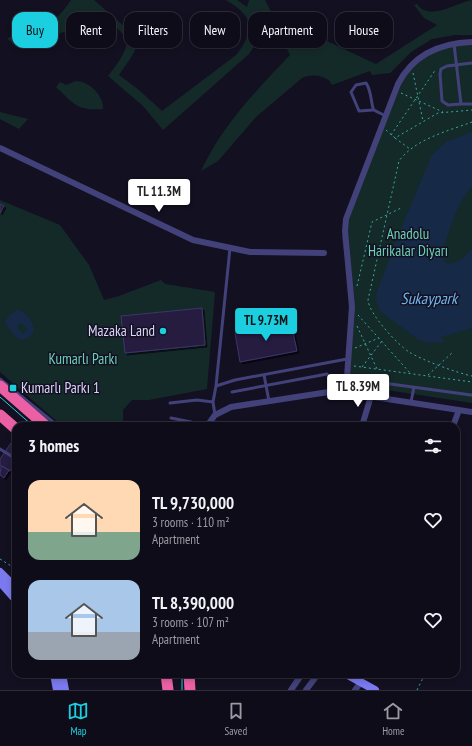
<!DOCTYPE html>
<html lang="en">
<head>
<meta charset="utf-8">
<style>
	body { margin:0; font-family:"PT Sans Narrow",sans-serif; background:#1c1a26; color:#f1f3f6; height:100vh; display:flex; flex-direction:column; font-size:15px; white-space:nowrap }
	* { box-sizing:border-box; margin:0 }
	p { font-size:13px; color:#9b9ba2 }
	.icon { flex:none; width:22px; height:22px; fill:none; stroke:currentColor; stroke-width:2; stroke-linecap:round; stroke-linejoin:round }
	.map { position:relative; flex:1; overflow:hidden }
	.side { position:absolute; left:12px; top:422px; width:448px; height:256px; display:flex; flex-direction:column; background:#0e0c19; border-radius:12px; box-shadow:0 2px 6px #0003,0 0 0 1px #2e2c38 }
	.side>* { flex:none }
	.top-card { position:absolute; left:12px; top:12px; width:448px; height:36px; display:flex; gap:8px }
	.price { position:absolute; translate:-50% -34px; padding:0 9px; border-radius:4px; background:#fff; color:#222; font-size:13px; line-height:26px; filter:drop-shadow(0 1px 2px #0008) }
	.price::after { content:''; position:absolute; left:50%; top:24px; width:12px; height:9px; margin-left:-6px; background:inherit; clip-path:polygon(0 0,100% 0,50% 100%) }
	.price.selected { background:#1ccfe0; color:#111 }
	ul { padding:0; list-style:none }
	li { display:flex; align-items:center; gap:12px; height:100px; padding:0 16px }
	li span { display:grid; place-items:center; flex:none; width:112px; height:80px; border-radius:12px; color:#555 }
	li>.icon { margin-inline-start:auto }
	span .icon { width:48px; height:48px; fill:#fffc; stroke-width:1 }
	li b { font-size:17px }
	h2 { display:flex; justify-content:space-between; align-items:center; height:48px; padding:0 16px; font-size:17px }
	.tag { padding:0 14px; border-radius:12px; background:#0e0c19; box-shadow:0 2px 6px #0003,0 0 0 1px #2e2c38; font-size:14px; line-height:36px }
	.tag.selected { background:#1ccfe0; color:#111 }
	.dock { display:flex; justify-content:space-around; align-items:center; height:56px; border-top:1px solid #2e2c38; background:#0e0c19; font-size:11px; color:#9b9ba2 }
	.dock a { display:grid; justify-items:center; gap:2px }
	.dock .selected { color:#1ccfe0 }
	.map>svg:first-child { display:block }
	.green { fill:#142a29 }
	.water { fill:#162946; fill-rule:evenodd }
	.building { fill:#251f40; stroke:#3d3469; filter:url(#shadow) }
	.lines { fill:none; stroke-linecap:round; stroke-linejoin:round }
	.path { stroke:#3da69e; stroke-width:1; stroke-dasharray:2 3; stroke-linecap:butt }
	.lane { stroke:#42417a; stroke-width:3 }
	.street { stroke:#42417a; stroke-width:6 }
	.secondary { stroke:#7a79ee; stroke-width:8 }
	.highway { stroke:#eb60a5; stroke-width:11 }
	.tram { stroke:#1ccfe0; stroke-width:1 }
	.poi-dot { fill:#1ccfe0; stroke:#131021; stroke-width:1.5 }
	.labels { text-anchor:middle; stroke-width:3; stroke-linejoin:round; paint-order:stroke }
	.park-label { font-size:15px; fill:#6bd1b6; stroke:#131021 }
	.poi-label { font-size:15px; fill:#d9d6fa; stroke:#131021; text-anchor:end }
	.water-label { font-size:16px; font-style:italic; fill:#71b6ed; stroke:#131021 }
</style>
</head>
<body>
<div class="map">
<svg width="472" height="690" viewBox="0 0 472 690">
	<defs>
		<filter id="shadow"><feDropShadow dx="2" dy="2" stdDeviation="0" flood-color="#0009"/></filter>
	</defs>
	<rect width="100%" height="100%" fill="#131021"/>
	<path class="green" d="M71,0H94L134,35C142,49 126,63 119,75L139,90L162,111L236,55C245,45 255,26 244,14C239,8 232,4 226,0H237L247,7L249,0H265L270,10L282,20L376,64L437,25L424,18L414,5L417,4C429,22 456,3 472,0V35H455L432,39L411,52L390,73L372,75L370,71L332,85L330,81C321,75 312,74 302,78L256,117L218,161L201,171C222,125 256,91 290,55L275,25L266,21L262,35L249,54L163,130L143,106L108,76C115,66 134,46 123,34C120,30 115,27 111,23L98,42L90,46L79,43L64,32L16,47L7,38C39,31 52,28 71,0Z
		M472,45V403L347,384L349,291L342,237L368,158L401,77L432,50L445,46Z
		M76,81C89,81 104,96 103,109C77,111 74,104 56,87L60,82L66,85Z
		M0,112L28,119L19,129L0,119Z
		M0,200L60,225L89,265L104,300L119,296L161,280L165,284L215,292L207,389L149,400H132L123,410V426H62L0,372Z"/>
	<path class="water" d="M472,132V187C459,197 446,238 442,255L446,263C457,266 465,256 472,249V328L441,337L444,342L430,343L419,340L382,313L377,304L376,294L404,221L432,155L446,142Z
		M20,310C28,315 37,325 32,335L24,340L17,338L5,323C6,317 14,310 20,310ZM22,323L27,329L24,333H22L17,327L18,324Z"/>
	<path class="building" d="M0,204L4,206L0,213Z
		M202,308L205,345L125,353L121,316Z
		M291,323L297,351L240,362L235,333Z
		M11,443L16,446V461L10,471L0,465V459Z
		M1,466L9,470L4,478L0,475Z"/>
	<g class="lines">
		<path class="path" d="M413,73L423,121
			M401,93L443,112
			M472,122C448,131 415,139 399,161L368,300C369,314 397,344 409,352C422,360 457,373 472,376
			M386,130L395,138L438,113L472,110
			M391,135L436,69
			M395,138L410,149
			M357,286L372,222L401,208
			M358,315L411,374
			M357,326L377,369
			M355,348L379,338
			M354,366L472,382
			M362,367L382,341
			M428,375L453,352
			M0,559L16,569
			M141,674L147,677L157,675
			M417,690L425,674"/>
		<path class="lane" d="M454,44L461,104H472
			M461,104L448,105L442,101L440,74L441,69L447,66L472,63
			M373,110L359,111L351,92L356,85L366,83C372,91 371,107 374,110C377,112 382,114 386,116
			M264,375L269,401
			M0,379L58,426
			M354,379L471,395
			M216,386L235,380L347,359
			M232,392L327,374
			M411,402L414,387
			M170,403L197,400L213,402
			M215,415L213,402L216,386L230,248
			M171,418L191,422L192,426
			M0,449L16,459"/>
		<path class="street" d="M0,148L193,240L250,252L324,253
			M346,391L352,307L345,231L346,219L398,84C413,55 440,43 472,42
			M207,426L215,415L231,407L335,391L472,412
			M362,426L371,396
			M453,426L459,410
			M291,690L302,674
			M306,690L318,674
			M355,690L361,682"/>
		<path class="secondary" d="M0,572L16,588
			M0,582L16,600
			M54,674L57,690
			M62,674L65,690
			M346,674L375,690"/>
		<path class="highway" d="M0,386L46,426
			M0,415L16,429
			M166,674L168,690
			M189,674L190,690"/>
		<path class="tram" d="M0,397L33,426
			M182,674V690"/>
	</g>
	<g class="poi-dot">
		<circle cx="163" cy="331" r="4"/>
		<rect x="9" y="384" width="8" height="8" rx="2"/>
	</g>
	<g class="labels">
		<g class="park-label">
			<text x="408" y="239">Anadolu<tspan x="408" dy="17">Harikalar Diyarı</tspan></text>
			<text x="83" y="364">Kumarlı Parkı</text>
		</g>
		<g class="poi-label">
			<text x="155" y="336">Mazaka Land</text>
			<text x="21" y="393" text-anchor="start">Kumarlı Parkı 1</text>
		</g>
		<g class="water-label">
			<text x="429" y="304">Sukaypark</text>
		</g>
	</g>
</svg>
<b class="price" style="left:159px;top:213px">TL 11.3M</b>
<b class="price selected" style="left:266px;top:342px">TL 9.73M</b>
<b class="price" style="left:358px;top:408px">TL 8.39M</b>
<div class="top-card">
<a class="tag selected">Buy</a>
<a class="tag">Rent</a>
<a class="tag">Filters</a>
<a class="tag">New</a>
<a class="tag">Apartment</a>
<a class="tag">House</a>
</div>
<section class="side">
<h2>3 homes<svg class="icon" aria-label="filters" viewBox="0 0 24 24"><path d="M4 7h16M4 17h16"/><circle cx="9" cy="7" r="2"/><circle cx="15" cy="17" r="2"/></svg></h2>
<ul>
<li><span style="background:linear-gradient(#ffd9b3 65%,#7fa58c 0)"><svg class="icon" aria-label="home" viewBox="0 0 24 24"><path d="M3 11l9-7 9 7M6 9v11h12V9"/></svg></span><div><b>TL 9,730,000</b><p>3 rooms · 110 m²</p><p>Apartment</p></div><svg class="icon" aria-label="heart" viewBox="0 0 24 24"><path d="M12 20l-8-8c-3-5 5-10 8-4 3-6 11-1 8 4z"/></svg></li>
<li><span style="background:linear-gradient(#a9c7e8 65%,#9aa5b1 0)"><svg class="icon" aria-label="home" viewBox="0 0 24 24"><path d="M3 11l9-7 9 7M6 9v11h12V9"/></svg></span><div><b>TL 8,390,000</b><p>3 rooms · 107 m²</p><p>Apartment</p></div><svg class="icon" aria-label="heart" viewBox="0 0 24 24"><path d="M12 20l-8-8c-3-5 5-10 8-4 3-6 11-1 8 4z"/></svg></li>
</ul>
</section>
</div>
<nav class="dock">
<a class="selected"><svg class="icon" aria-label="map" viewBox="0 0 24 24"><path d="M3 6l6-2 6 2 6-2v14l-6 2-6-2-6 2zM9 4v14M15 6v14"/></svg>Map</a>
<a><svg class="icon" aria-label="saved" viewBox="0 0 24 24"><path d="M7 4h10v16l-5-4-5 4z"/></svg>Saved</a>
<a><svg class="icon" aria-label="home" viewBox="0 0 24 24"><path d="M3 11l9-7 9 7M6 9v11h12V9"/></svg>Home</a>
</nav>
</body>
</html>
